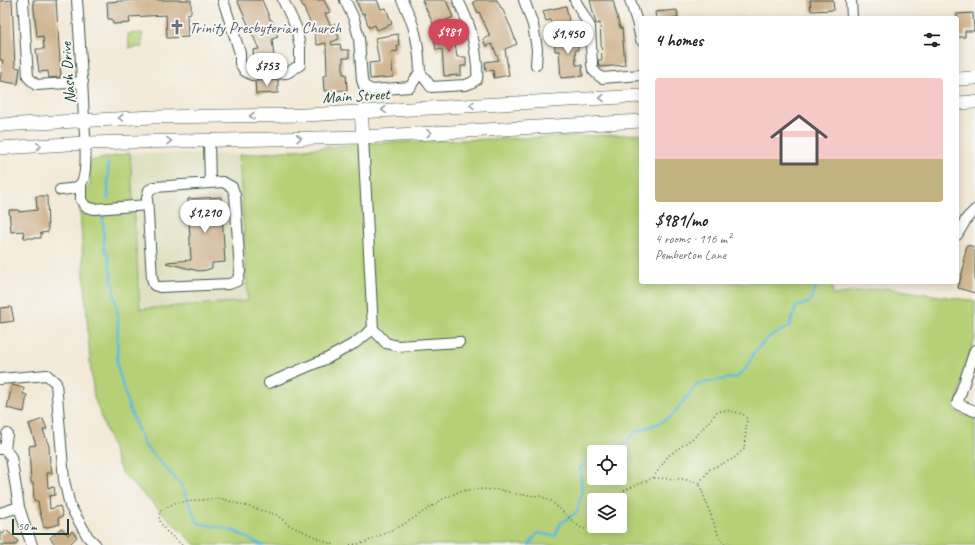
<!DOCTYPE html>
<html lang="en">
<head>
<meta charset="utf-8">
<style>
	body { margin:0; font-family:Caveat,sans-serif; background:#f2f2f2; color:#202124; height:100vh; display:flex; flex-direction:column; font-size:15px; white-space:nowrap }
	* { box-sizing:border-box; margin:0 }
	p { font-size:13px; color:#757577 }
	.icon { flex:none; width:22px; height:22px; fill:none; stroke:currentColor; stroke-width:2; stroke-linecap:round; stroke-linejoin:round }
	.map { position:relative; flex:1; overflow:hidden }
	.details { position:absolute; left:639px; top:16px; width:320px; height:268px; display:flex; flex-direction:column; background:#fff; border-radius:4px; box-shadow:0 2px 10px #0003 }
	.details>* { flex:none }
	.fabs { position:absolute; left:587px; top:445px; display:grid; gap:8px }
	.fabs a { display:grid; place-items:center; width:40px; height:40px; border-radius:4px; background:#fff; box-shadow:0 2px 10px #0003; font-size:20px }
	.scale { position:absolute; left:12px; bottom:10px; width:57px; box-sizing:border-box; padding-left:4px; border:2px solid #1f3d34; border-top:0; font-size:11px; line-height:14px; white-space:nowrap; color:#1f3d34; -webkit-text-stroke:3px #f6f6f2; paint-order:stroke }
	.price { position:absolute; translate:-50% -34px; padding:0 9px; border-radius:14px; background:#fff; color:#222; font-size:13px; line-height:26px; filter:drop-shadow(0 1px 2px #0008) }
	.price::after { content:''; position:absolute; left:50%; top:24px; width:12px; height:9px; margin-left:-6px; background:inherit; clip-path:polygon(0 0,100% 0,50% 100%) }
	.price.selected { background:#d1495b; color:#fff }
	ul { padding:0; list-style:none }
	li { display:grid; align-content:center; gap:8px; height:212px; padding:0 16px }
	li span { display:grid; place-items:center; height:124px; border-radius:4px; color:#555 }
	li>.icon { margin-inline-start:auto }
	span .icon { width:72px; height:72px; fill:#fffc; stroke-width:1 }
	li b { font-size:17px }
	h2 { display:flex; justify-content:space-between; align-items:center; height:48px; padding:0 16px; font-size:17px }
	.map>svg:first-child { display:block }
	.built { fill:#dddebc }
	.green { fill:#b5d076; stroke:#6a8655; fill-rule:evenodd }
	.lines { fill:none; stroke-linecap:round; stroke-linejoin:round }
	.stream { stroke:#5cbada; stroke-width:2.5 }
	.building { fill:#cdb08a }
	.minor-casing { stroke:#3f574c; stroke-width:12 }
	.major-casing { stroke:#3f574c; stroke-width:14 }
	.path { stroke:#3f574c; stroke-width:1.5; stroke-dasharray:1 3; stroke-linecap:butt }
	.minor { stroke:#fff; stroke-width:10 }
	.major { stroke:#fff; stroke-width:13 }
	.oneway { stroke:#8f9e9a }
	.labels { text-anchor:middle; stroke-width:4; stroke-linejoin:round; paint-order:stroke }
	.worship-label { font-size:16px; fill:#5b616d; stroke:#f6f6f2; text-anchor:start }
	.street-label { font-size:16px; fill:#1f3d34; stroke:#f6f6f2 }
</style>
</head>
<body>
<div class="map">
<svg width="975" height="545" viewBox="0 0 975 545">
	<rect width="100%" height="100%" fill="#f6f6f2"/>
	<filter id="ink" filterUnits="userSpaceOnUse"><feTurbulence type="fractalNoise" baseFrequency=".025" numOctaves="2"/><feDisplacementMap in="SourceGraphic" scale="8" xChannelSelector="R" yChannelSelector="G"/><feConvolveMatrix kernelMatrix="1 2 1 2 8 2 1 2 1" color-interpolation-filters="sRGB"/></filter>
	<filter id="wash" filterUnits="userSpaceOnUse"><feTurbulence type="fractalNoise" baseFrequency=".012" numOctaves="4" result="noise"/><feDisplacementMap in="SourceGraphic" scale="16" xChannelSelector="R" yChannelSelector="G"/><feGaussianBlur stdDeviation="0.9" result="paint"/><feColorMatrix in="noise" values="0 0 0 0 0 0 0 0 0 0 0 0 0 0 0 0 0 1.4 0 .05"/><feComposite in="paint" operator="in"/></filter>
	<g filter="url(#wash)">
		<rect width="100%" height="100%" fill="#f3e9d7"/>
		<path class="built" d="M130,153L239,155L248,301L140,309Z"/>
		<path class="green" d="M142,33L143,47L129,48L128,34Z
			M641,134V282H832L833,295L885,288L975,301V338L954,411L975,419V545H195L121,472L94,397L90,363L79,196L90,185V161L130,153L140,309L248,301L239,155L372,143ZM594,452H620V478H594ZM594,500H620V526H594Z"/>
		<g class="lines">
			<path class="stream" d="M108,199V163
				M104,213L103,220L104,248L108,255L118,314L117,365L129,408L145,446L181,485L198,523C210,526 222,527 233,531C244,535 252,542 263,545
				M606,452L622,447L635,432L662,422L672,416L697,384L737,377L748,366L754,352L769,337L789,327L796,307L810,302L818,282
				M529,545L538,533L555,536L560,524L577,512L582,493L580,468L594,458"/>
		</g>
		<g id="blocks">
			<path class="building" d="M12,0L15,67L20,68L18,84L0,81L3,60H0V1Z
				M33,0H56L61,77L49,78L48,71L39,72L36,49H44L43,36L37,37Z
				M135,0H191V13L187,14L188,37L167,38L166,15L129,17L130,23L113,24L112,19H108L107,2Z
				M237,0H262L271,21L272,20L278,37L272,39L275,65L255,67L253,50L259,49Z
				M300,0H324L330,12L325,14L330,25L335,24L339,39L331,42L332,45L340,44L341,50H349V58H343V74H346L347,90L324,91L323,76L327,75L326,43L317,45L313,28Z
				M356,0H377L381,9L386,8L392,24L377,30L375,25L369,28L364,13L362,14Z
				M422,0H446L453,17L434,26Z
				M477,0H497L501,8H502L511,28L517,44L505,49L509,75L494,78L493,70L486,71L485,62L499,60L492,44L486,46L483,39L490,36L479,12L478,13L473,2Z
				M590,0H613L620,28H622L625,65L599,67L598,60H602L600,23L596,24Z
				M810,0H833L834,10L811,11Z
				M566,6L569,21L552,25L550,20L546,21L543,11Z
				M677,10L678,18H656L655,12Z
				M973,13L974,31H965V37H957V14Z
				M453,30L457,57H466V66H461V75L444,76L442,49L436,50L433,33Z
				M577,33L578,50H575L576,65H582L583,76L561,78L559,51H555L554,35Z
				M398,34L399,46H397L398,51L391,52L393,77L370,79L369,63L379,62L375,38Z
				M278,80V93L256,94L255,81Z
				M36,196H47L48,232L41,233V238H24L23,231L11,232L9,210H19V212L37,210Z
				M221,197L225,262L212,263V268L206,270L199,271L166,263L167,262L191,260L188,199Z
				M967,245L975,247V293L958,288L965,262H963Z
				M11,307L14,321L0,323V308Z
				M12,385L24,388L23,394L27,395L24,412L7,408Z
				M43,419L47,429L43,430L49,446L50,465H51L52,473H47L48,488L54,487L55,495L49,496L50,509L60,506L63,516L58,518L60,524L44,528L39,508L38,501H34L33,483H31L29,446L36,445L29,424Z
				M61,528L68,535L72,531L77,537L69,545H56L50,538Z
				M6,530L18,541L15,545H0V532L3,534Z"/>
		</g>
	</g>
	<g filter="url(#ink)">
		<use href="#blocks" fill-opacity="0" stroke="#3f574c" stroke-width="1"/>
		<g class="lines">
			<g class="minor-casing">
				<path id="minor" d="M23,0L28,77L36,85L83,82
					M223,0L240,53V63L245,71L252,75L287,73L300,65V47L296,27L283,0
					M345,0L354,19L359,38L362,80L364,86L372,90L410,87L420,72
					M402,0C415,24 419,45 420,72
					M524,0L533,25L537,49L536,65
					M575,0L590,27L592,64L593,70L598,75L602,78L641,75
					M630,0L637,22L641,40
					M851,0L852,18
					M420,72L431,87L465,85L471,83L477,79C478,71 477,64 476,57C474,35 467,19 458,0
					M209,141L210,183
					M223,182L232,187L235,195L240,272L237,281L229,284L160,287L154,285L152,278L147,198L149,190L155,187Z
					M81,185V200L86,207L94,209L148,205
					M60,190C67,189 78,190 82,182C88,172 85,133 84,119C82,79 80,40 77,0
					M957,235L967,218L975,210
					M373,329L386,343L398,346L459,342
					M975,350L957,404L975,411
					M0,379L47,375L56,383L64,480L70,506L88,537L96,545
					M269,383L328,358L355,343L373,329L363,137
					M0,449H5L11,457L19,507L25,526L32,545
					M5,449L7,434
					M0,513L19,507"/>
			</g>
			<g class="major-casing">
				<path id="major" d="M957,79L975,78
					M957,103L975,102
					M361,111L363,137
					M0,125L153,117L305,115L641,96
					M0,148L86,143L363,137L641,121"/>
			</g>
			<path class="path" d="M654,478L683,479L699,483
				M616,500L625,490L653,478L668,456L697,435L717,412L726,410L743,414L747,419L744,449L733,459L710,469L699,483L719,537L725,545
				M182,545L166,531L159,520L160,511L169,506L175,503L219,498L277,515L289,525L328,543L336,545
				M350,545L364,543L403,525L443,499L461,491L479,489L502,490L515,494L540,496L551,501L577,525L583,529L591,528L594,525"/>
			<use href="#minor" class="minor"/>
			<use href="#major" class="major"/>
		</g>
		<defs><path id="oneway-chevron" d="M-2-3.5L2.5 0L-2 3.5" fill="none" stroke-width="1.6" stroke-linecap="round" stroke-linejoin="round"/></defs>
		<g class="oneway">
			<use href="#oneway-chevron" transform="translate(602 98) rotate(177)"/>
			<use href="#oneway-chevron" transform="translate(472 105) rotate(177)"/>
			<use href="#oneway-chevron" transform="translate(384 110) rotate(177)"/>
			<use href="#oneway-chevron" transform="translate(252 116) rotate(179)"/>
			<use href="#oneway-chevron" transform="translate(121 118) rotate(178)"/>
			<use href="#oneway-chevron" transform="translate(429 133) rotate(-3)"/>
			<use href="#oneway-chevron" transform="translate(299 138) rotate(-1)"/>
			<use href="#oneway-chevron" transform="translate(169 141) rotate(-1)"/>
			<use href="#oneway-chevron" transform="translate(39 146) rotate(-3)"/>
		</g>
	</g>
	<defs>
		<g id="church-bare" transform="scale(1.2)"><path d="M-1.2-6h2.4v3.5h3.3v2.4h-3.3V6h-2.4V-.1h-3.3v-2.4h3.3Z" fill="#6b7280" stroke="#f6f6f2" stroke-width="2.5" paint-order="stroke"/></g>
	</defs>
	<g fill-rule="evenodd">
		<use href="#church-bare" x="177" y="27"/>
	</g>
	<g class="labels">
		<g class="worship-label">
			<text x="189" y="33">Trinity Presbyterian Church</text>
		</g>
		<g class="street-label">
			<text transform="translate(67 73) rotate(-94)" y="6">Nash Drive</text>
			<text transform="translate(356 95) rotate(-3)" y="6">Main Street</text>
		</g>
	</g>
</svg>
<div class="fabs">
<a><svg class="icon" aria-label="locate" viewBox="0 0 24 24"><circle cx="12" cy="12" r="6"/><path d="M12 2v4M12 18v4M2 12h4M18 12h4"/></svg></a>
<a><svg class="icon" aria-label="layers" viewBox="0 0 24 24"><path d="M12 4l9 5-9 5-9-5zM3 14l9 5 9-5"/></svg></a>
</div>
<div class="scale">50 m</div>
<b class="price selected" style="left:449px;top:53px">$981</b>
<b class="price" style="left:568px;top:55px">$1,450</b>
<b class="price" style="left:267px;top:87px">$753</b>
<b class="price" style="left:205px;top:234px">$1,210</b>
<section class="details">
<h2>4 homes<svg class="icon" aria-label="filters" viewBox="0 0 24 24"><path d="M4 7h16M4 17h16"/><circle cx="9" cy="7" r="2"/><circle cx="15" cy="17" r="2"/></svg></h2>
<ul>
<li><span style="background:linear-gradient(#f6c9c9 65%,#c2b280 0)"><svg class="icon" aria-label="home" viewBox="0 0 24 24"><path d="M3 11l9-7 9 7M6 9v11h12V9"/></svg></span><div><b>$981/mo</b><p>4 rooms · 116 m²</p><p>Pemberton Lane</p></div></li>
</ul>
</section>
</div>
</body>
</html>
